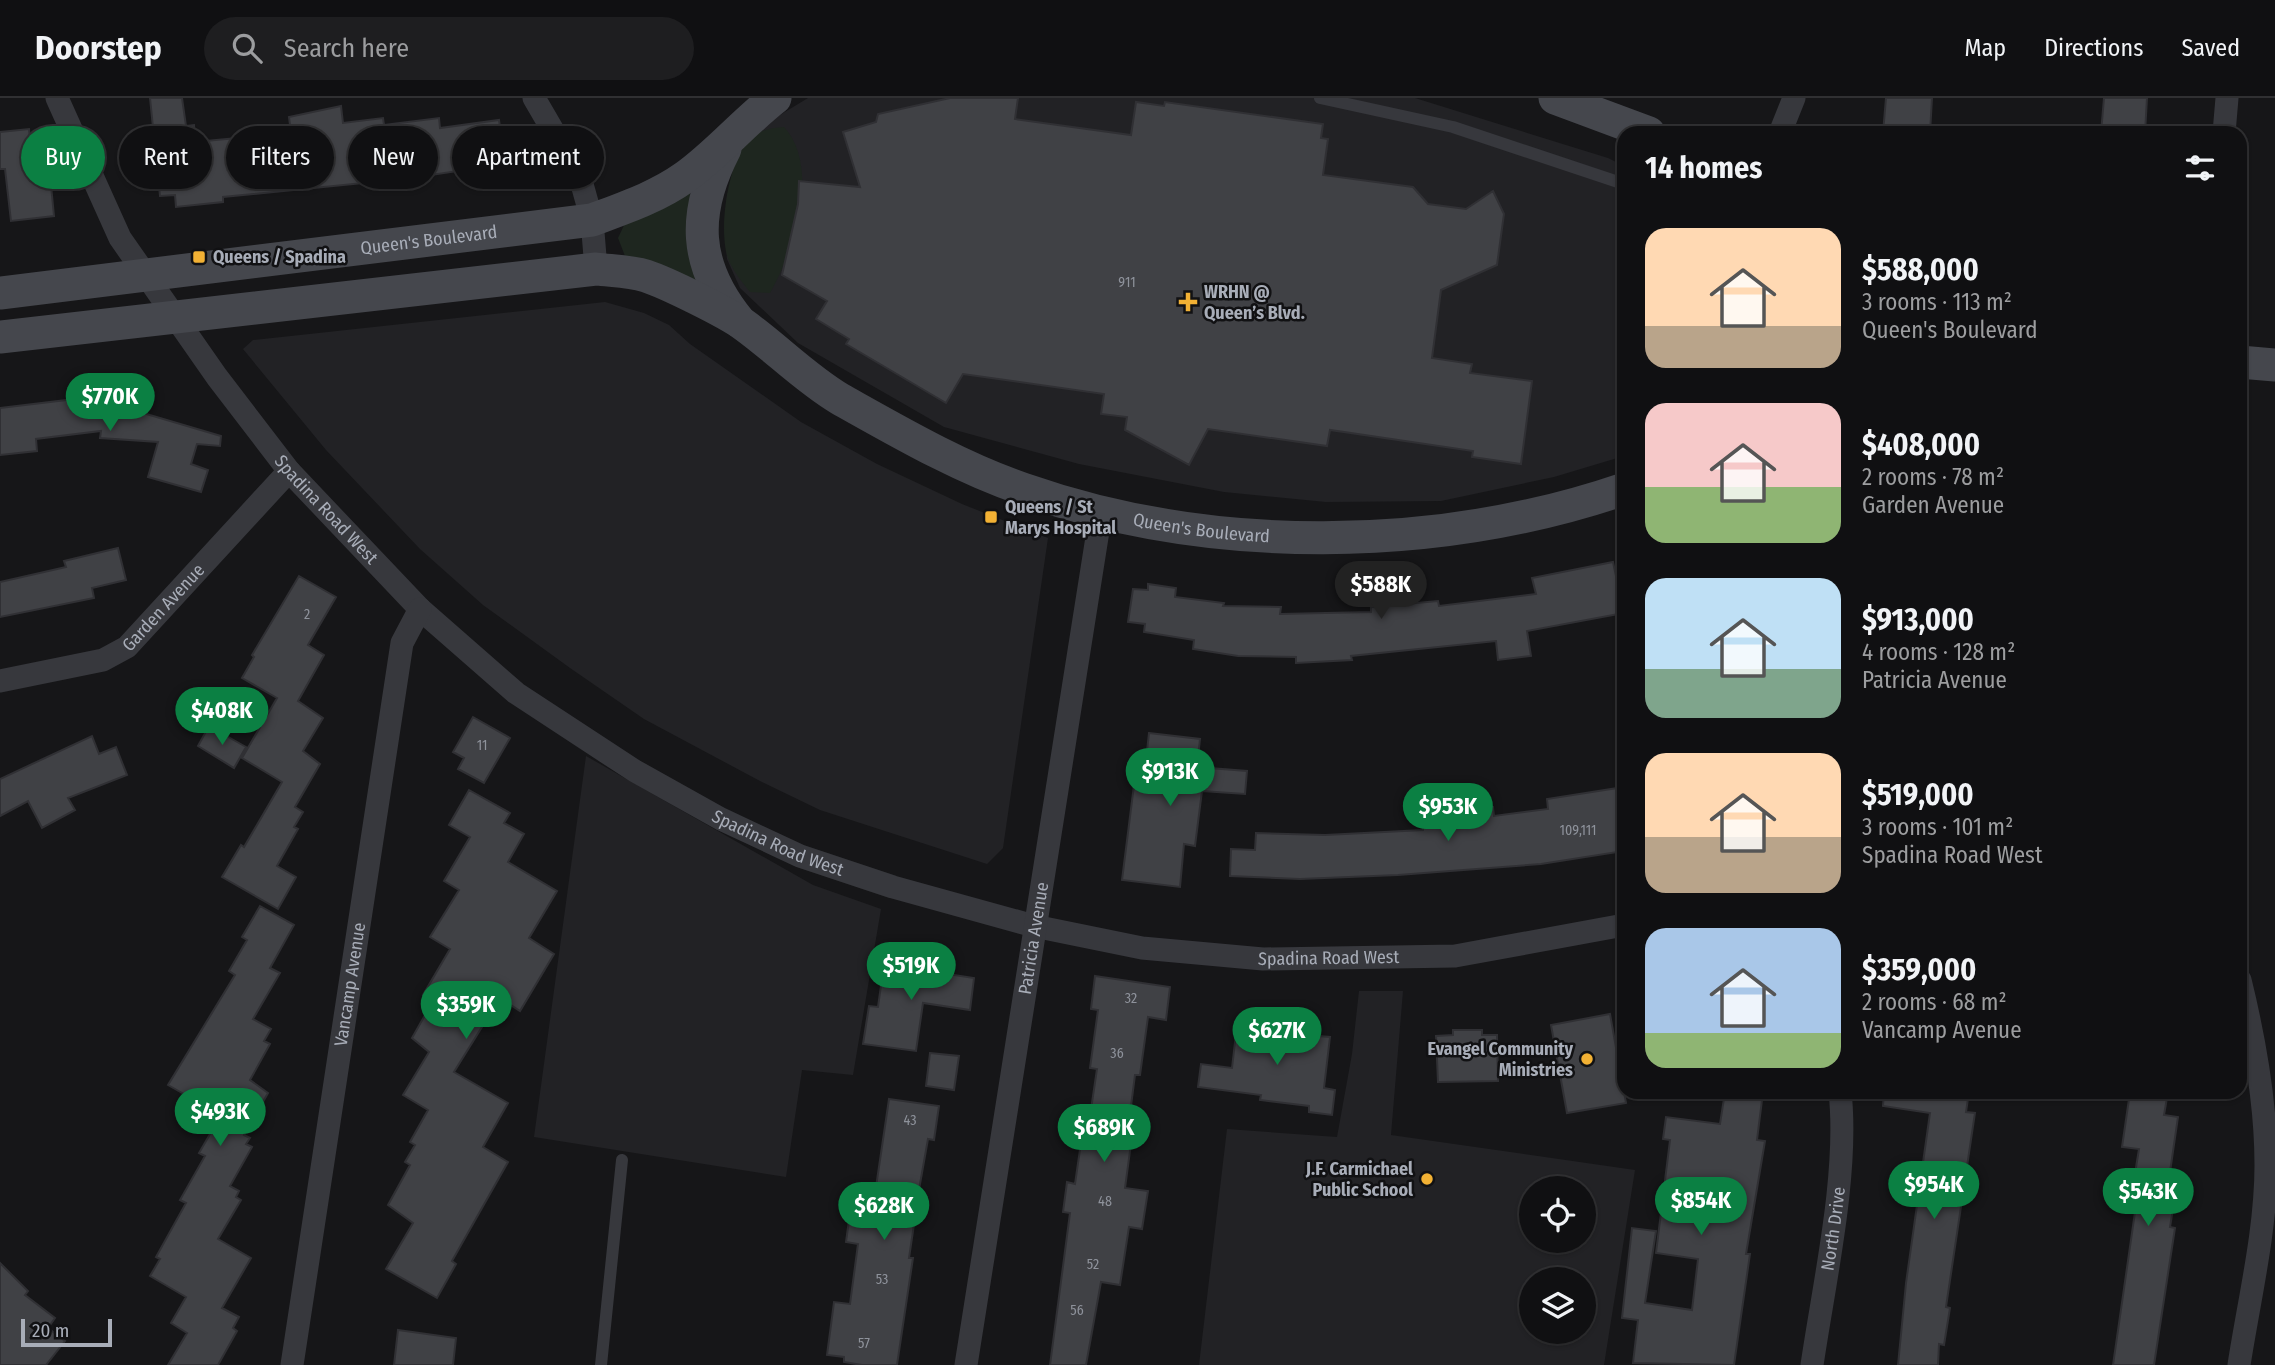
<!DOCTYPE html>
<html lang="en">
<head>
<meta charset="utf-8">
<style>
	body { margin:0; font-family:"Fira Sans Condensed",sans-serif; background:#1e1e20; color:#f1f3f6; height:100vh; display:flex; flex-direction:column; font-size:26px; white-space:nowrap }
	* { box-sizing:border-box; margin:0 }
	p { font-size:23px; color:#9c9d9f }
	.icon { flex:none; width:38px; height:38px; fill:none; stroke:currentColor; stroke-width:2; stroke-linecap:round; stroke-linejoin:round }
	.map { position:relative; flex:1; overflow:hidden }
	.drawer { position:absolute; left:1617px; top:28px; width:630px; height:973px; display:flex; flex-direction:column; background:#101012; border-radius:21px; box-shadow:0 2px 5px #0004,0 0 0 2px #303032 }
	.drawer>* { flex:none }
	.guide { position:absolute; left:21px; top:28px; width:665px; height:63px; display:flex; gap:14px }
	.buttons { position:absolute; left:1519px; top:1078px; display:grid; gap:14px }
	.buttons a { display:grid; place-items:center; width:77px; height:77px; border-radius:50%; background:#101012; box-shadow:0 2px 5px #0004,0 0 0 2px #303032; font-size:35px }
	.scale { position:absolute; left:21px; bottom:18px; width:91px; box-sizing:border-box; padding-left:7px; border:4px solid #a8adb8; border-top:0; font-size:19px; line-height:24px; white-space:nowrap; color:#a8adb8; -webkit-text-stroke:5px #111113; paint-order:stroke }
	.price { position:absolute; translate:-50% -60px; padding:0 16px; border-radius:24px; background:#0b8043; color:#fff; font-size:23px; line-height:46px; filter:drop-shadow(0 2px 4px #0008) }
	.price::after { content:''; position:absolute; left:50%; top:42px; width:21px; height:16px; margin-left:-10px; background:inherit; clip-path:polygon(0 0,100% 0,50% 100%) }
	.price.active { background:#222; color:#fff }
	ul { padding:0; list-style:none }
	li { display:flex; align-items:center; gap:21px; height:175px; padding:0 28px }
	li span { display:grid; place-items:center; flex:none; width:196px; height:140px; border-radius:21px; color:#555 }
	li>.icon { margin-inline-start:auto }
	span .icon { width:84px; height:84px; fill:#fffc; stroke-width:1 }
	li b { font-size:30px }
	h2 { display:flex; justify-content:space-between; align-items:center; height:84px; padding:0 28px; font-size:30px }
	.pill { padding:0 24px; border-radius:32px; background:#101012; box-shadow:0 2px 5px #0004,0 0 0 2px #303032; font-size:24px; line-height:63px }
	.pill.active { background:#0b8043; color:#fff }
	header { display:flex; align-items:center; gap:42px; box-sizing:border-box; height:98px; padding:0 35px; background:#101012; border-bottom:2px solid #303032 }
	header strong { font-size:33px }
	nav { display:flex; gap:38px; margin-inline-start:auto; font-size:24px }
	.search { width:490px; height:63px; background:#1e1e20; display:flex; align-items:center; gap:18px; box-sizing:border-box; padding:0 24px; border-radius:38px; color:#9c9d9f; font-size:26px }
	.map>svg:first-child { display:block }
	.built { fill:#222225; fill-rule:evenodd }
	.green { fill:#1e261f }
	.building { fill:#404145; stroke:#303034; stroke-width:2 }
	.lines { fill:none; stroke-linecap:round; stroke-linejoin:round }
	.lane { stroke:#37383d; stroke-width:12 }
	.street { stroke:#37383d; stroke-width:23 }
	.secondary { stroke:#45474d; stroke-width:33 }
	.poi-dot { fill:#f2b134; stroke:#111113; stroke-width:2.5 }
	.labels { text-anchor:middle; stroke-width:5; stroke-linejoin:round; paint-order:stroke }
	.number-label { font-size:14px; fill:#8e929b }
	.street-label { font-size:18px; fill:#a8adb8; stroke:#111113 }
	.poi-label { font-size:18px; font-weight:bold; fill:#a8adb8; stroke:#111113; text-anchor:start }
</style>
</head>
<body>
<header>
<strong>Doorstep</strong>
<div class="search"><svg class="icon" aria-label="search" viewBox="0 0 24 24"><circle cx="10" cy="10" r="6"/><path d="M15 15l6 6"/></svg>Search here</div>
<nav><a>Map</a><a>Directions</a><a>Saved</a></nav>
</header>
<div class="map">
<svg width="2275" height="1267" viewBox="0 0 2275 1267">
	<rect width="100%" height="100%" fill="#161618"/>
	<path class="built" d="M808,0H1415L1608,60L1624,68V358L1554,379L1441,403L1326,404L1224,394L1079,366L944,329L798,245L740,190L727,161L724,130L727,97L748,43L775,20Z
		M605,204L644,215L669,227L690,246L801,324L877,366L962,406L1048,440L1003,750L987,766L820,712L760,683L644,621L570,570L483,507L420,451L326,352L243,251L253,242Z
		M586,658L813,787L881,811L853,977L802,972L786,1079L534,1039Z
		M1359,893H1403L1391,1037L1635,1072L1604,1267H1199L1227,1031L1337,1039L1352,956ZM1584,1090V1143H1531V1090ZM1584,1181V1234H1531V1181Z"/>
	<path class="green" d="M784,29C821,69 794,153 770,195L750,194C742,184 734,174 729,163C717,136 728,62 749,42C759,32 771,30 784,29Z
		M689,80L696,181L692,182L625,158L618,140L626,123Z"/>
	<path class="building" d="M150,0H182L186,28L194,27L195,44L291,35L289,19L341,8L343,25L383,20L384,27L439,20L440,30L499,22L505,66L364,87L363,85L223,99V104L176,109L175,97L160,98Z
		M950,0H1018L1015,21L1131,37L1136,4L1164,8L1165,4L1323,26L1321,40L1328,41L1323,77L1413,89L1428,106L1466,111L1493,93L1504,116L1497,167L1441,192L1432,260L1472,266L1470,275L1532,283L1521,366L1472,359L1473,353L1330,332L1327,348L1208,331L1189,367L1125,332L1127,319L1101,316L1104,296L963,276L946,305L846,246L849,241L816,221L827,203L782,177L798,106L799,83L860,89L843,34L876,24L878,16Z
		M1886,0H1932L1930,35H1883Z
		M2104,0H2147L2145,35H2101Z
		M29,31L33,70L47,69L50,77L54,118L11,123L5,71H0V34Z
		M125,295L124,303L144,305L143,315L221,338L220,348L197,346L191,366L208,372L201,394L148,379L158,344L100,340L101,333L36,341L37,353L0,357V310Z
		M118,450L126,482L92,490L94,500L0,519V484L66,469L64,463Z
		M1613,464L1624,515L1527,533L1531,558L1498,562L1496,543L1351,558L1352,562L1296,565V559L1238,558L1193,551L1194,542L1144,534L1145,526L1128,524L1133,491L1148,492V486L1176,490L1175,499L1224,505L1223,508L1281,509L1280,516L1371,514V509L1438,503L1439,508L1536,496L1532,480Z
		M299,478L336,499L308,547L324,557L298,603L323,620L303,653L320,666L295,709L303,714L294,729L298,731L277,768L296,779L278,811L222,779L241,747L244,749L282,684L242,660L277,600L242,580L254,559L252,557Z
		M473,619L510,640L484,685L458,671L464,660L453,654Z
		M209,628L246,649L234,670L198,648Z
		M1149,635L1200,641L1197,669L1247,673L1245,696L1202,693L1195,748L1184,746L1180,789L1122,782L1134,687L1143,689Z
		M92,638L99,656L116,649L127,677L68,700L75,712L42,730L28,703L0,718V681Z
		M1624,689V753L1541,766L1398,777L1300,781L1230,778L1231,751L1255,752L1256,735L1325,737L1423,732V729L1453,726L1452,712L1493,709L1494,718L1548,711L1547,701Z
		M469,692L510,715L504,725L524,736L508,764L557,793L529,840L554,856L520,913L500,900L454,974L508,1005L483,1049L508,1064L452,1163L456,1166L437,1200L386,1171L413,1125L388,1107L410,1067L405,1064L415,1047L410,1044L428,1012L403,997L429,954L412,940L433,903L423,897L450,851L430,839L459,792L444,783L470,739L449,727Z
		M260,808L294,827L270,870L280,875L253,921L271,931L264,943L270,946L250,982L268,995L244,1037L250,1040L246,1046L252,1049L230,1088L239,1093L236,1099L241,1102L218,1141L251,1160L222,1210L239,1219L233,1230L237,1233L218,1267H168L187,1235L171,1225L186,1199L150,1178L160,1161L156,1159L186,1105L180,1102L205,1058L199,1055L221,1017L168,987L235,877L229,873L247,842L242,839Z
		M885,859L929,865L928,873L974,880L970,912L923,905L916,953L863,946L869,908L878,909Z
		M1095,878L1170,889L1166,922L1148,919L1140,977H1135L1128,1031H1133L1125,1090L1148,1093L1142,1131L1129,1129L1120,1187L1101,1184L1086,1267H1050L1070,1115L1063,1114L1067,1084L1075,1086L1084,1024L1089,1025L1097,971L1090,970L1098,912L1091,911Z
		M1610,916L1626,1005L1567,1015L1551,927Z
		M1256,923L1320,931L1319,938L1330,939L1324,990L1335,992L1332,1017L1309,1014V1008L1260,1002L1261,997L1198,989L1201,966L1232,970L1237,927L1255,930Z
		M1453,932H1482V937H1497L1498,983L1438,984L1436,938L1453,937Z
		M930,955L959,958L954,992L926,988Z
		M1725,994H1763L1757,1042L1765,1043L1746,1156H1750L1734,1267L1633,1265L1638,1222L1622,1220L1632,1130L1656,1133L1645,1205L1692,1212L1698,1161L1656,1155L1670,1042L1663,1041L1666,1019L1720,1026Z
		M1884,994H1969L1966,1014L1975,1015L1946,1209L1950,1210L1944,1247L1939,1246L1938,1267H1898L1906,1185L1930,1015L1883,1008Z
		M2130,994H2168L2164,1017L2178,1019L2170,1074L2179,1075L2170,1129L2175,1130L2154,1267H2113L2136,1107L2130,1106L2139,1051L2122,1049Z
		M889,1001L939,1008L934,1042L928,1041L920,1086L909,1160H913L897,1267H862L844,1264V1259L827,1257L834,1204L850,1206L858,1146L846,1144L853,1093L875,1096Z
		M0,1165L28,1193L25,1197L55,1220L48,1230L65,1243L46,1267H0Z
		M398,1232L456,1240L453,1267H394Z"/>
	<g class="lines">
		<path class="lane" d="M1320,0L1453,29L1624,86
			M601,1267L622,1062"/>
		<g class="street">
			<path id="s1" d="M57,0L120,140L217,279L289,373L420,511L516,595L635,673L721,721L800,758L893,789L1034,828L1142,850L1263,861L1455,858L1624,827"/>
			<path d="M534,0L580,79L592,122L596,171"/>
			<path d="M1780,35L1794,0"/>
			<path d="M2224,35L2227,0"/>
			<path id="s2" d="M0,583L103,562L127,549L289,373"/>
			<path id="s3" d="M292,1267L402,545L420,511"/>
			<path id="s4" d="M966,1267L1101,414"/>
			<path id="s5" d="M1812,1267C1824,1185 1849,1075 1840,994"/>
			<path d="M2239,1267C2249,1202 2266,1133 2266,1067C2266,1008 2254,939 2240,882"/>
		</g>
		<g class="secondary">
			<path d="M1555,0L1649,35"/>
			<path d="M725,51C692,115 693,167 740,224"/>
			<path id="s6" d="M0,195L592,122C624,110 657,99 685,79C715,58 744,24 775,0"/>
			<path id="s7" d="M0,239L596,171C612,173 630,173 646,178C667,185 726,214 744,227C776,250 806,281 840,301C899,334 959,369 1023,391C1211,457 1436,455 1624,391"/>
			<path d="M2240,264L2275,267"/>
		</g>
	</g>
	<g class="poi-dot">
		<rect x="192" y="152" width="14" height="14" rx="3.5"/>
		<path d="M1184.5 193.5h7v7h7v7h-7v7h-7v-7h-7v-7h7z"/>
		<rect x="984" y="412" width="14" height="14" rx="3.5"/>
		<circle cx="1587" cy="961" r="7"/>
		<circle cx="1427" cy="1081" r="7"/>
	</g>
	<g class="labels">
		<g class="number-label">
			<text x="1127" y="189">911</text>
			<text x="307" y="521">2</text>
			<text x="482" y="652">11</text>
			<text x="1578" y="737">109,111</text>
			<text x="1131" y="905">32</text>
			<text x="1117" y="960">36</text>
			<text x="910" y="1027">43</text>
			<text x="1105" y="1108">48</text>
			<text x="1093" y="1171">52</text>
			<text x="882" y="1186">53</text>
			<text x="1077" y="1217">56</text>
			<text x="864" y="1250">57</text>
		</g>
		<g class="street-label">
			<text dy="6" stroke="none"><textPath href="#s6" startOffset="432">Queen's Boulevard</textPath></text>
			<text dy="6" stroke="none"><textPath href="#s1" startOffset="495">Spadina Road West</textPath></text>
			<text dy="6" stroke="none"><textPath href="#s7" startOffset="1269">Queen's Boulevard</textPath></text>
			<text dy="6" stroke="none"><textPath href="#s2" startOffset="186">Garden Avenue</textPath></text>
			<text dy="6" stroke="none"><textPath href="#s1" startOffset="1062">Spadina Road West</textPath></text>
			<text dy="6" stroke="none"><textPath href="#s4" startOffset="432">Patricia Avenue</textPath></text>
			<text dy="6" stroke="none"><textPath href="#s1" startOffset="1629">Spadina Road West</textPath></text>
			<text dy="6" stroke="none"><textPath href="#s3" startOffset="385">Vancamp Avenue</textPath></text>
			<text dy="6" stroke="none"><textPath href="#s5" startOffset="138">North Drive</textPath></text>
		</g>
		<g class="poi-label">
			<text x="213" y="165">Queens / Spadina</text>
			<text x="1204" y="200">WRHN @<tspan x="1204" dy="21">Queen’s Blvd.</tspan></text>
			<text x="1005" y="415">Queens / St<tspan x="1005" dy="21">Marys Hospital</tspan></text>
			<text x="1573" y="957" text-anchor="end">Evangel Community<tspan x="1573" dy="21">Ministries</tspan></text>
			<text x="1413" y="1077" text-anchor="end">J.F. Carmichael<tspan x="1413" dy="21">Public School</tspan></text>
		</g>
	</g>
</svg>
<div class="buttons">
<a><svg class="icon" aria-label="locate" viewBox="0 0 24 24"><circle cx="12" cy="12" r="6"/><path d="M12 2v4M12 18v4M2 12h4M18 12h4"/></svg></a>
<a><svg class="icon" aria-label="layers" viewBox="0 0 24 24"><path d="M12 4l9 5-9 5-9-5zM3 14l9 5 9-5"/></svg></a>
</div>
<div class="scale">20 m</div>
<b class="price" style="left:110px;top:335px">$770K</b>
<b class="price active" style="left:1381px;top:523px">$588K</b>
<b class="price" style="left:222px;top:649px">$408K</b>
<b class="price" style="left:1170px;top:710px">$913K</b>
<b class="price" style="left:1448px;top:745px">$953K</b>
<b class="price" style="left:911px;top:904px">$519K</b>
<b class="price" style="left:466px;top:943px">$359K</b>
<b class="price" style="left:1277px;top:969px">$627K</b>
<b class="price" style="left:220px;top:1050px">$493K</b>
<b class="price" style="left:1104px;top:1066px">$689K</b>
<b class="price" style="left:1934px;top:1123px">$954K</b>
<b class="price" style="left:2148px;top:1130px">$543K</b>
<b class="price" style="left:1701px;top:1139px">$854K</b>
<b class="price" style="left:884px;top:1144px">$628K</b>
<div class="guide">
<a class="pill active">Buy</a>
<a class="pill">Rent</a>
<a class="pill">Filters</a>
<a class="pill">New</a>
<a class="pill">Apartment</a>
</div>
<section class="drawer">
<h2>14 homes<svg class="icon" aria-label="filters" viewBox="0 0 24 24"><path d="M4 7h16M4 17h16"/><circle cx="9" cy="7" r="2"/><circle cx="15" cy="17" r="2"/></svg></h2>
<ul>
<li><span style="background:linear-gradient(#ffd9b3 70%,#b9a48a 0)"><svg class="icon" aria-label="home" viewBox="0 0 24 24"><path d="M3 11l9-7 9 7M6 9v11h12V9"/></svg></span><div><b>$588,000</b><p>3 rooms · 113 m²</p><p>Queen's Boulevard</p></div></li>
<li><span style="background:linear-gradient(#f6c9c9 60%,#8fb573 0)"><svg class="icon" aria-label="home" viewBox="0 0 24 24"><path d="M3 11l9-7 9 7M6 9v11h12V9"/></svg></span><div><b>$408,000</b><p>2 rooms · 78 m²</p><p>Garden Avenue</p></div></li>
<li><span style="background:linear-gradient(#bfe0f5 65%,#7fa58c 0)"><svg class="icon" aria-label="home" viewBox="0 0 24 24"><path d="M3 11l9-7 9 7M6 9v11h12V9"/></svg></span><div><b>$913,000</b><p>4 rooms · 128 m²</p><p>Patricia Avenue</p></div></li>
<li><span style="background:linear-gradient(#ffd9b3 60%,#b9a48a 0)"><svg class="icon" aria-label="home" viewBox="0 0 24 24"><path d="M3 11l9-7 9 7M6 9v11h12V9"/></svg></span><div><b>$519,000</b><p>3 rooms · 101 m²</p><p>Spadina Road West</p></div></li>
<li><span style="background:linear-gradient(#a9c7e8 75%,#8fb573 0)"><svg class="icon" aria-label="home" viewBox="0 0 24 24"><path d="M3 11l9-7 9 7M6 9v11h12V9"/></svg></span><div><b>$359,000</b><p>2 rooms · 68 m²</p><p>Vancamp Avenue</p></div></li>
</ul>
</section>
</div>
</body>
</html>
